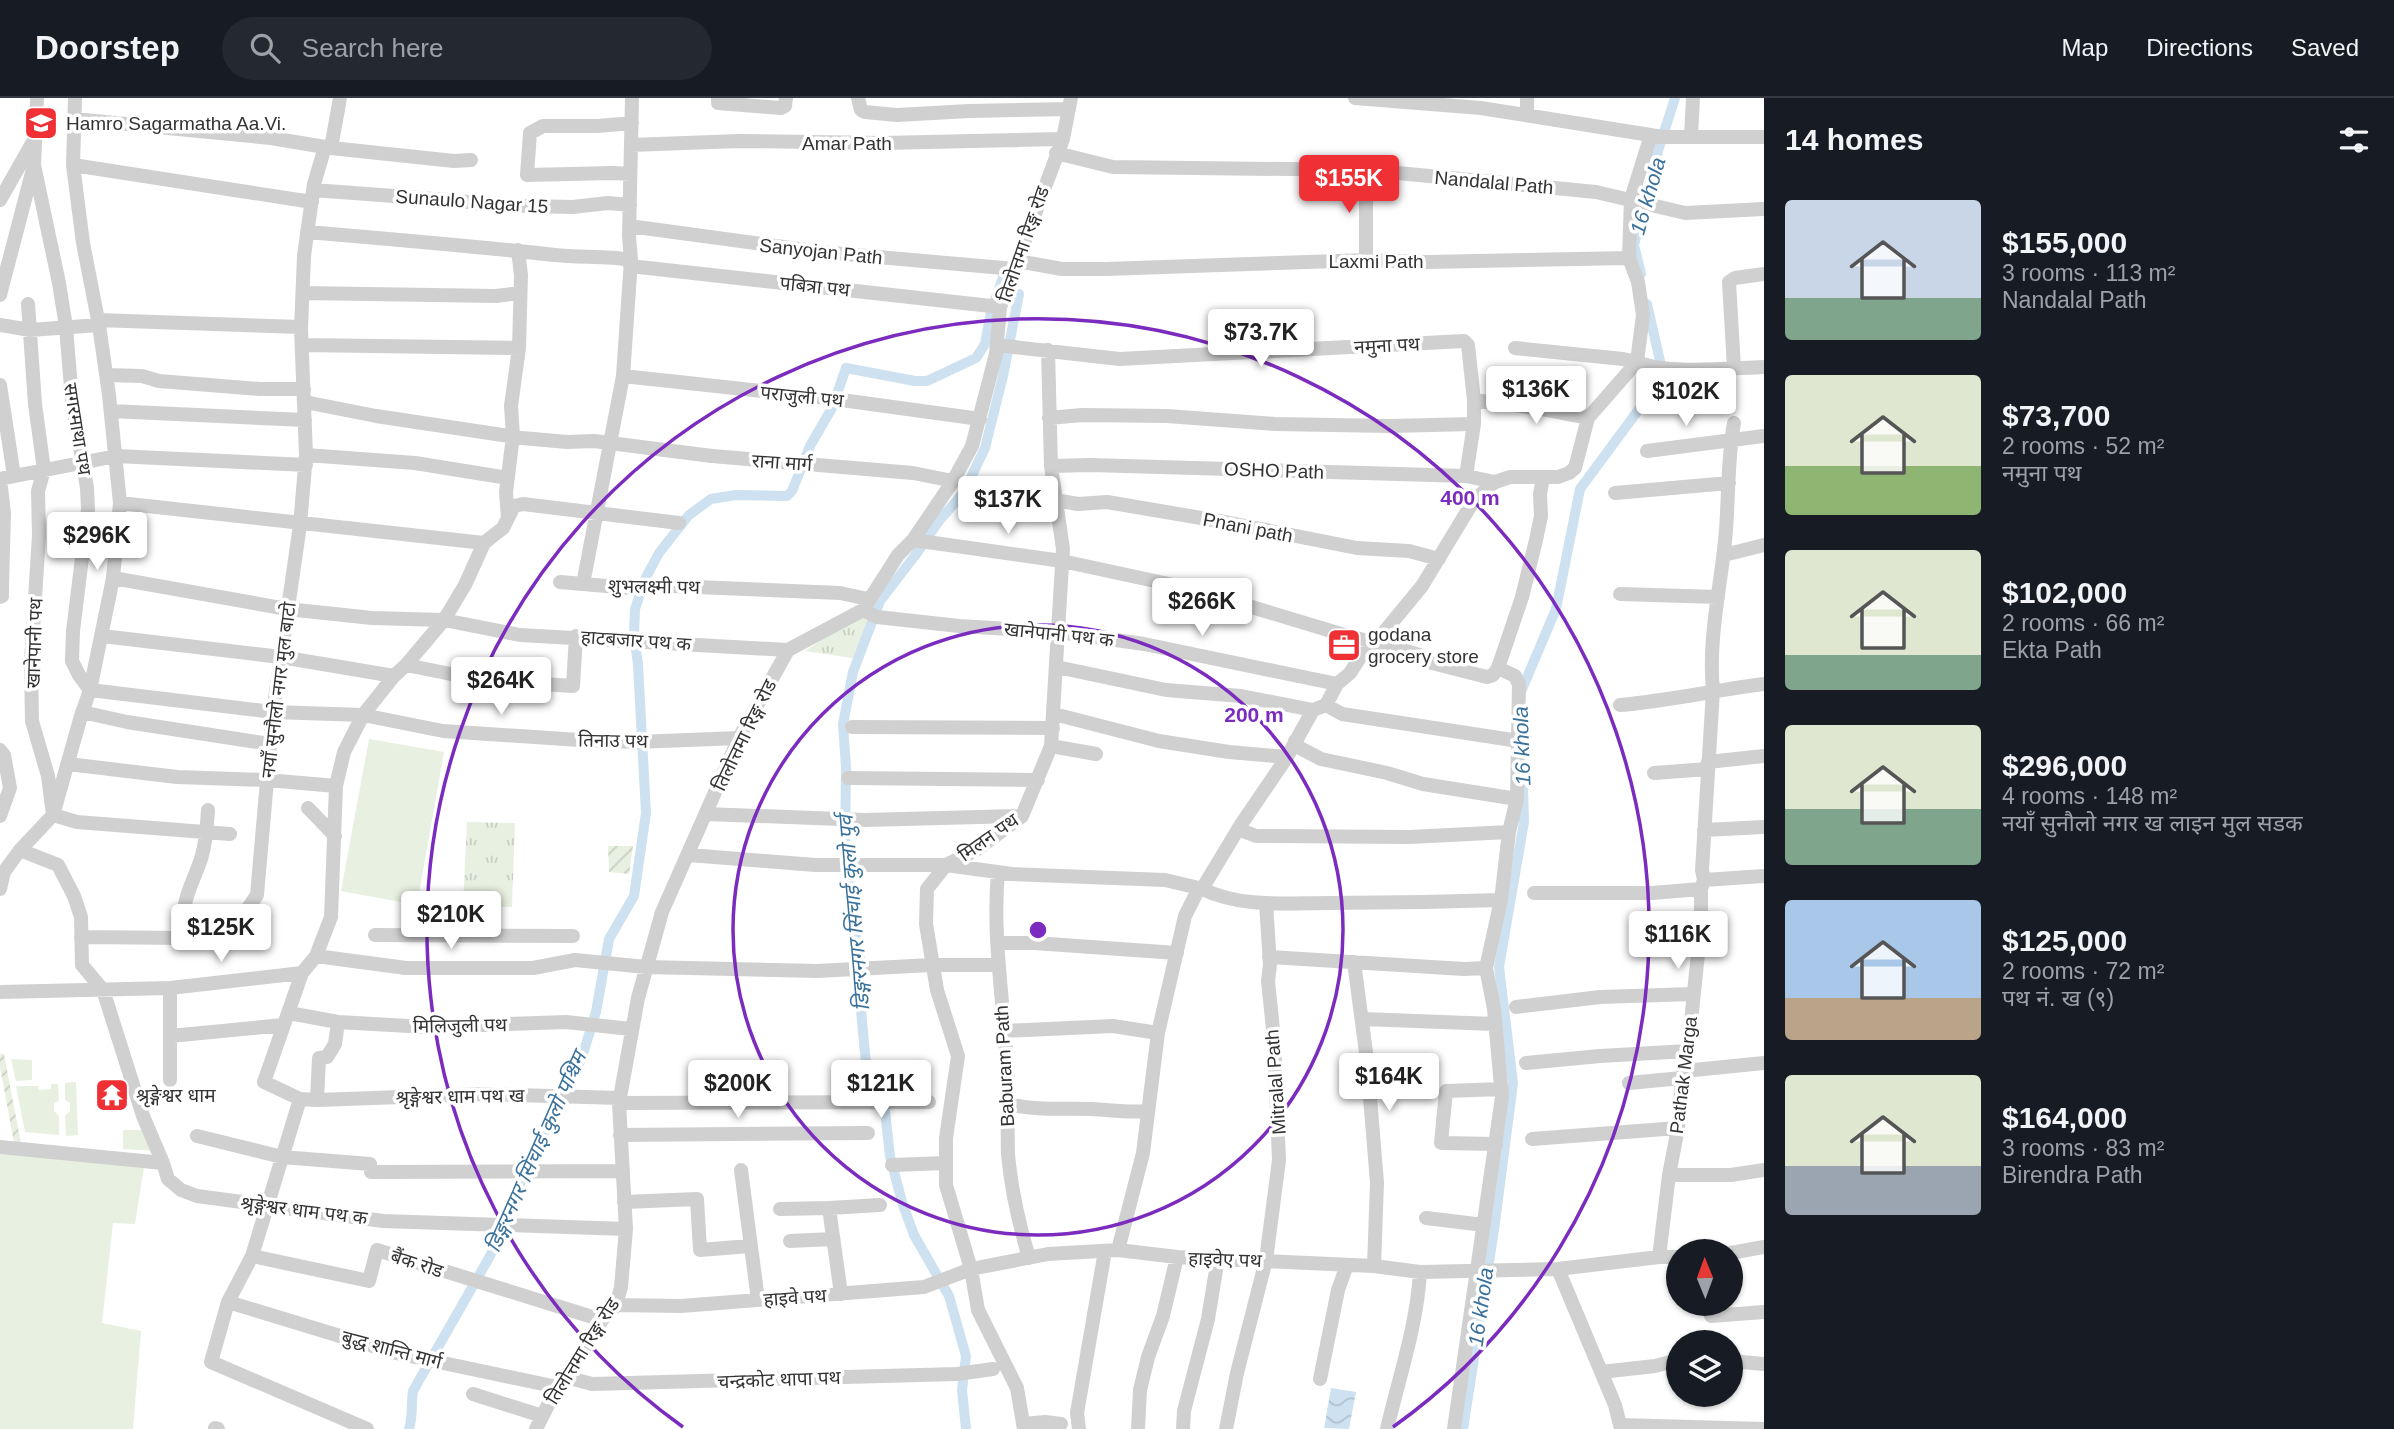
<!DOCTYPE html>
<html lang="en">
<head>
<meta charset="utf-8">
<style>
	body { margin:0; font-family:Arial,"Noto Sans Devanagari",sans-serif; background:#242831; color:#f1f3f6; height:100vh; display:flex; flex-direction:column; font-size:26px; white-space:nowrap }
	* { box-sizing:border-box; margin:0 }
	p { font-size:23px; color:#9ea1a6 }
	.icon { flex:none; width:38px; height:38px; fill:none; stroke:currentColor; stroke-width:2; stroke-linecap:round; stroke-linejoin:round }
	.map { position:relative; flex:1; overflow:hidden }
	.details { display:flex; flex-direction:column; background:#171b24; width:630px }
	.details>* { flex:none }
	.needle { width:46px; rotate:359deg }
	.tools { position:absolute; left:1666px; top:1141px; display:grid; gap:14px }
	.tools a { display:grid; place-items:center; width:77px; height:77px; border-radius:50%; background:#171b24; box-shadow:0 2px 5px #0004; font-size:35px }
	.price { position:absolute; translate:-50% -60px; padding:0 16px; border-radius:7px; background:#fff; color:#222; font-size:23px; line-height:46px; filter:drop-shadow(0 2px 4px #0008) }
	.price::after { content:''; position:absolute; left:50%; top:42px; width:21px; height:16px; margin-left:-10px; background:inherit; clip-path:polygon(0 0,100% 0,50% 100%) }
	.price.current { background:#ef3035; color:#fff }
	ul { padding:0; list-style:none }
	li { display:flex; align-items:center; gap:21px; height:175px; padding:0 21px }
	li span { display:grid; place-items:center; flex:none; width:196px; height:140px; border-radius:7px; color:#555 }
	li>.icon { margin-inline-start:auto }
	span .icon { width:84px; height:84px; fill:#fffc; stroke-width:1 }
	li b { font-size:30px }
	h2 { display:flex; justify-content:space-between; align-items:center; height:84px; padding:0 21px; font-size:30px }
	header { display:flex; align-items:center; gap:42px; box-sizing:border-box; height:98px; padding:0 35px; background:#171b24; border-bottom:2px solid #363941 }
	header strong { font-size:33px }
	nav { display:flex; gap:38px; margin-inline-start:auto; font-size:24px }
	.search { width:490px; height:63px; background:#242831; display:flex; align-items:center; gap:18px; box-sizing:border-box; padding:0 24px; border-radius:38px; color:#9ea1a6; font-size:26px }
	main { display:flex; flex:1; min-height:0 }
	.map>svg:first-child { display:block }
	.grass { fill:#e8f0e1 }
	.park { fill:url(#park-tufts) }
	.garden { fill:url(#garden-furrows) }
	.water { fill:url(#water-waves) }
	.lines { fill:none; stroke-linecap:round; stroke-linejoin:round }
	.canal { stroke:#cde1f0; stroke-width:10 }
	.minor { stroke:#d0d0d0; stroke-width:14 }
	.ring { fill:none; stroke:#7b2cbf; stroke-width:3.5 }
	.labels { text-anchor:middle; stroke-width:7; stroke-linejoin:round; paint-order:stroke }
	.poi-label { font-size:19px; fill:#333; stroke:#fff; text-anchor:start }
	.street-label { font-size:19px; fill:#333; stroke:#fff }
	.water-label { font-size:21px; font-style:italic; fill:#3a719b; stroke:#fff }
	.centre { fill:#7b2cbf; stroke:#fff; stroke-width:3.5 }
	.ring-label { font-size:21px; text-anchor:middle; font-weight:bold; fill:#7b2cbf; stroke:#fff; stroke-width:7; stroke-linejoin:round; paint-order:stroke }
</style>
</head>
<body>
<header>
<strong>Doorstep</strong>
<div class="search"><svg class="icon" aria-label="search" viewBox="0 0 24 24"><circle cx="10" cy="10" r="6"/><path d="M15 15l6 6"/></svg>Search here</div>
<nav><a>Map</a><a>Directions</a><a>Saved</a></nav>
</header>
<main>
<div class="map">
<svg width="1764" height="1331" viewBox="0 0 1764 1331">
	<defs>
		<pattern id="park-tufts" width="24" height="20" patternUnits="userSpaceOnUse" patternTransform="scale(1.75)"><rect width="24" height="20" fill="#e8f0e1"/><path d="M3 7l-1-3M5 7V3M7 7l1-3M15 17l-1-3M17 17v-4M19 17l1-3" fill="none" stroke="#c7cec2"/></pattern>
		<pattern id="garden-furrows" width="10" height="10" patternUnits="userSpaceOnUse" patternTransform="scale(1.75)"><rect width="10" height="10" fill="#e8f0e1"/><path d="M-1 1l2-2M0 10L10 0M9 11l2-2" fill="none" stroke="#c7cec2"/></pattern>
		<pattern id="water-waves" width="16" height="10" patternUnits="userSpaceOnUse" patternTransform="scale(1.75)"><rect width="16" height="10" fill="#cde1f0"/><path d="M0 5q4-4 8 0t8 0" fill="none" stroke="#b0c2ce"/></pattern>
	</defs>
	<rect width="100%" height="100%" fill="#fff"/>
	<path class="grass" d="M369,641L444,654L417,807L341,793Z
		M11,961L32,962V982L16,983Z
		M76,984L78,1037L66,1038L65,1018L70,1013V1005L65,1002V985Z
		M51,986H58L59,1003L54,1005V1013L59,1018V1037L25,1034L16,988H38L39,992L51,991Z
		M123,1032H149L157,1053L123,1051Z
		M0,1049L144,1069L135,1126L113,1125L102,1225L141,1233L133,1331H0Z"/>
	<path class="park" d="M859,517L871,525L858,561L805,553Z
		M467,724L515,725L512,809L463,807Z"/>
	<path class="garden" d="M608,748H633L629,776L609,774Z
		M0,956H4L22,1051L15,1050L0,969Z"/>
	<path class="water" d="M1331,1290L1356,1294L1349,1331L1324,1330Z"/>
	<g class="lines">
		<path class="canal" d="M1641,176L1634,147L1658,53L1675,0
			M1520,596L1556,511L1580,391L1648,299L1660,263L1647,206
			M409,1331C413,1320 411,1305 413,1293L490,1158L514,1106L527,1064L552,1021L582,959L596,914L609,841L634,798L646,715L638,567L634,536L635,511L645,481L659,455L689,417L711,401L736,397L787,398L792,393L810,348L832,310L846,270L915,283H927L976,260L985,246L991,214L1005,173
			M966,1331L962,1292L966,1258L949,1198L914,1137L902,1104L890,1058L885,1013L866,966L861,912L860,860L845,751L846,669L843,626L853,574L880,503L917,455L939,423L964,394L985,350L1003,278L1019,196
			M1463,1331L1494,1132L1513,985L1499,869L1524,724L1523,692"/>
		<path class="minor" d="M632,0L629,138L631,162L623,278L583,486L630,490L647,487L840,495L868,501
			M718,0V5L781,10L785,8L786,0
			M858,0L861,12L865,14L897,17L969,13L1069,11
			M1355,0L1481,10L1663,39H1764
			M1527,17V0
			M74,21L271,40L325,49
			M1691,38L1693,0
			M631,47L739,43L882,45L1063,41
			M331,50L454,63L471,62
			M1056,55L1113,69L1366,72L1514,86L1596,94L1685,115L1764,111
			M34,67L59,185L66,229L72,302L87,390L88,411L73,533L72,563L79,577L90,592L273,614L363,617L443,633L579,642L636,644L739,640
			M73,67L312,104
			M630,76L613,75L527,77L530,35L543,28H598L632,25
			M313,92L461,103L488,107L573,109L608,105L630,107
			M0,102L34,42
			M629,128L821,154L1015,171
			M307,134C390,141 473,148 555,157C580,160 606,157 631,162
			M1629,160L1631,101L1651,37
			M1366,162V72
			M1017,163L1062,171H1106L1366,162L1427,164L1629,160L1638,184L1643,217L1637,264L1623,261L1515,250
			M630,168L1000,209
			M303,195L496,198L520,195
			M0,197L34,67L37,0
			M28,206L35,306L44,372L38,393L39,437L31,564L32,623L48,678L53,717L77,724L230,736
			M98,222L301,229
			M0,227L30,232L99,227
			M302,247L519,250
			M997,247L1119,261L1464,243L1468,247L1474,302
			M1734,270L1729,184L1735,180L1764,176
			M106,277L142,278L159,283L260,291H304
			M623,278L827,300L980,321
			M0,287L14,378
			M305,304L376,318L522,340L567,344L594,343L712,358L913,375L953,383
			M111,313L305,322
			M1049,320L1082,317L1167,318L1275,326L1390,328L1474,326L1466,378
			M1474,326V302L1536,310L1588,320
			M1647,353L1764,338
			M306,357L415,365L508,380
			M1051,368L1090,367L1466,378L1495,384
			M0,381L116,358L306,367
			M1615,395L1729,385
			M1055,402L1078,406L1107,404L1225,424L1357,450L1409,453L1439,461
			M120,405L484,445
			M508,420L506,394L513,338L511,308L519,250L521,177L518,152
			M913,442L1062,463L1192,491L1351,539L1388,547L1419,557L1432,565L1487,579L1493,577L1498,570
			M484,445L465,487L444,522L406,567L394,578L363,617L344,654L336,688L331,819L316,858L302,875L264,984L300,1001L317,1002L485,996L620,1000
			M484,445L503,430L514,408L523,406L679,425
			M1724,457L1764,447
			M113,480L287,511L372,520L444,522L520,537L788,552
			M560,484L583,486
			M1620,496L1718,499
			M0,499L2,498V489L4,415L0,381
			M863,512L877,519L959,528L1059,534L1144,546L1337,586
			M102,538L281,559L394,578
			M406,567L481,582L573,588L576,538
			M1057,569L1166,592L1241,598L1313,612
			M1326,607L1342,616L1519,643
			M1620,607C1668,603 1716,592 1764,586
			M82,614L127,624L270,646
			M1054,616L1159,643L1229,654L1287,659
			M852,629L1053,630
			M1295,643L1300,650L1321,661L1387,675L1423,686L1517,701
			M1051,648L1096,656
			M0,652L4,657L10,690L0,718
			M1708,664L1764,658
			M68,666L177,679L267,682L336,688
			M1654,675L1708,671
			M848,680L1038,682
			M308,710L335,738
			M706,716L865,722L1022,718
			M1238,731L1256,738L1410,739L1509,734
			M1704,732L1764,729
			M20,752L58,767L74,798L81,819L82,867L103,892L143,1018L163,1065
			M689,757L815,767H946L1012,776L1165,782L1199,790
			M998,774C992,840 1004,904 1007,970C1009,999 1007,1027 1008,1056C1011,1091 1019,1126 1029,1160
			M1704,782L1764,778
			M0,791L4,774L20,752L53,717L81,618L90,592L113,480L120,405L109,297L99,227L83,145L73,67L75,0
			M1202,791C1242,810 1286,805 1329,805C1386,805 1444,804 1501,802
			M1534,795H1652L1701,791
			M375,837L573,838
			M81,839L186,840L236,828L257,797L273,614L300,427L306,357L301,231L304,158L314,86L325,49L331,50L340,0
			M186,840C179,804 190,793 201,761C206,745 207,728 208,712
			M997,845H1034L1177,855
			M316,858L406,870H533L575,862L646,869L817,873L931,867H998
			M1269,859L1464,871L1486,870
			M1354,864L1367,962L1377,1085L1374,1168
			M170,890V982
			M0,894L170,890L302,875
			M1516,909L1600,899L1693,896
			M289,915L338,924L426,929L566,924L631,931
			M1363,921L1495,926
			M1004,933L1113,928L1158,935
			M170,938L284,927
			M1526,965L1600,958L1688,953
			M1684,973L1764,965
			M1629,985L1682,980
			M300,1001L252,1158L228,1204L211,1264L367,1331
			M317,1002L319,960L327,959L335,946L338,924
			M619,1005L929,1004
			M1008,1006C1036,1013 1063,1010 1092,1011C1111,1012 1129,1015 1148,1013
			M620,1037L868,1035
			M197,1038L282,1059L370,1066
			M1532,1041L1678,1030
			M1496,1046L1441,1045L1446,993L1502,991
			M0,1049L163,1065L168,1081L181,1092L197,1098L383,1123L626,1131
			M892,1067L945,1065
			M741,1072L758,1202
			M371,1074L622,1073
			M1669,1077H1731L1764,1072
			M624,1104L697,1101L700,1152L750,1148
			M780,1111L829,1110
			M1426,1120L1484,1127
			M790,1143L833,1141
			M1118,1152L1143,1055L1158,935L1185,818L1199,790L1202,791L1240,728L1287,659L1313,612L1326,607L1337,586L1350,575L1363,555L1375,545L1422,488L1474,402L1495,384L1510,379H1558L1569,375L1575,370L1588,320L1637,264C1668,277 1730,270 1764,269
			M1731,1155L1764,1149
			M252,1158L369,1183L377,1152L602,1222
			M1659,1159L1669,1077L1678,1030L1682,980L1688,953L1701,826V791L1704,782L1702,772L1713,593C1708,543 1720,492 1725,443C1729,404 1727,363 1734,325
			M1558,1171L1615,1307L1621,1331
			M841,1196L829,1110L880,1107
			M228,1204L396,1255L557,1289
			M1710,1206L1711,1218L1764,1214
			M616,1207L681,1208L924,1189L971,1171L1048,1156L1118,1152L1177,1159L1374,1168L1420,1174L1558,1171L1659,1159H1678
			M1731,1263L1764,1266
			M1601,1274L1655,1268L1678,1262
			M566,1279L592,1286L957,1276L993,1271
			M1320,1281L1338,1192L1347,1167
			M473,1296L542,1318
			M1023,1326L1045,1324L1061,1326
			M1620,1327L1764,1331
			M215,1330L218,1331
			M536,1331L555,1293L566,1279L602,1222L616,1207L621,1189L626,1131L619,1005L638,900L662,814L739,640L788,552L863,512L898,457L913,442L953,383L972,348L996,256L1000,209L1063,41L1071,0
			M1024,1331L1017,1290L978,1212L971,1171L946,1087V1040L958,958L937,892L926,826L927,791L946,767L976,752L1022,718L1051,648L1063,451L1051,368L1048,252
			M1079,1331L1077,1315L1105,1153
			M1138,1331L1140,1292L1148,1259L1163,1218L1177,1159
			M1183,1331L1184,1313L1208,1221L1218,1160
			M1226,1331L1237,1275L1266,1162L1279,1062L1274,941L1268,883L1270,867L1266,805
			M1387,1331C1399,1279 1417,1228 1420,1174
			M1454,1331L1502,999L1494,911L1486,870L1501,802L1509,734L1517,701L1519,586L1515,578L1498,570L1522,499L1536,442L1541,418L1540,396L1543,379"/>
	</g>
	<g class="ring">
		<circle cx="1038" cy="832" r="305"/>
		<path d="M683 1329A611 611 0 1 1 1393 1329"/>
	</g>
	<defs>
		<g id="school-square" transform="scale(1.75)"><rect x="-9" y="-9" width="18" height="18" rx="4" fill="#ef3035" stroke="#fff"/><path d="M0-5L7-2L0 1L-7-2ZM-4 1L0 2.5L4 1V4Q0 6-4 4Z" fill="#fff"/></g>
		<g id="office-square" transform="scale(1.75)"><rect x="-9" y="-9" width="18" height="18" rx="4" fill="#ef3035" stroke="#fff"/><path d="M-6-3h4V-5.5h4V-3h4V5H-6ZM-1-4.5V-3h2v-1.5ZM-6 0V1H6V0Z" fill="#fff"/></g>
		<g id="temple-square" transform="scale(1.75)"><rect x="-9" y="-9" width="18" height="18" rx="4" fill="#ef3035" stroke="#fff"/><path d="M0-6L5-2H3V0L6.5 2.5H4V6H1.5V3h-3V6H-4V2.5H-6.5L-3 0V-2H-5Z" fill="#fff"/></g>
	</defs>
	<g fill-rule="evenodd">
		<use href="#school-square" x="41" y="25"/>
		<use href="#office-square" x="1344" y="547"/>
		<use href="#temple-square" x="112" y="997"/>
	</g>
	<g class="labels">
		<g class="poi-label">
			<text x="66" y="32">Hamro Sagarmatha Aa.Vi.</text>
			<text x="1368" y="543">godana<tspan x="1368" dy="22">grocery store</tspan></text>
			<text x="136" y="1004">श्रृङ्गेश्वर धाम</text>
		</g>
		<g class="street-label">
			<text x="847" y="52">Amar Path</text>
			<text transform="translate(1494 84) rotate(5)" y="7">Nandalal Path</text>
			<text transform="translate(472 103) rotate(4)" y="7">Sunaulo Nagar 15</text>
			<text transform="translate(1023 146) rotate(-71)" y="7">तिलोत्तमा रिङ्ग रोड</text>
			<text transform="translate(821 153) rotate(6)" y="7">Sanyojan Path</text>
			<text x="1376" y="170">Laxmi Path</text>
			<text transform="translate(815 188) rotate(6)" y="7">पबित्रा पथ</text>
			<text transform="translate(1387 247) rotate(-3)" y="7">नमुना पथ</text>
			<text transform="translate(802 298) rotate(6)" y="7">पराजुली पथ</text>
			<text transform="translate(78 331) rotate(81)" y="7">सगरमाथा पथ</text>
			<text transform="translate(782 364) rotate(4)" y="7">राना मार्ग</text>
			<text transform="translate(1274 372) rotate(2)" y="7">OSHO Path</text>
			<text transform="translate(1248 429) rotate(11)" y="7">Pnani path</text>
			<text transform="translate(654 488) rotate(1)" y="7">शुभलक्ष्मी पथ</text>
			<text transform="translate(1059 536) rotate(6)" y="7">खानेपानी पथ क</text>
			<text transform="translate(636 542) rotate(4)" y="7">हाटबजार पथ क</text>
			<text transform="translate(34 545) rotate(-88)" y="7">खानेपानी पथ</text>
			<text transform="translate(278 592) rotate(-83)" y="7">नयाँ सुनौलो नगर मुल बाटो</text>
			<text transform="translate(744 637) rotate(-64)" y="7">तिलोत्तमा रिङ्ग रोड</text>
			<text transform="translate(613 642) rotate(1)" y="7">तिनाउ पथ</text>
			<text transform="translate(988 739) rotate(-35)" y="7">मिलन पथ</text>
			<text transform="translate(460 927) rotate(-1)" y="7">मिलिजुली पथ</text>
			<text transform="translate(1004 968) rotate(-93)" y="7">Baburam Path</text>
			<text transform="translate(1683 977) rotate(-83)" y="7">Pathak Marga</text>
			<text transform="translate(1275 984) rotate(-94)" y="7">Mitralal Path</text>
			<text transform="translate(460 998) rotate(-1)" y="7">श्रृङ्गेश्वर धाम पथ ख</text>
			<text transform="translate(304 1112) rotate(7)" y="7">श्रृङ्गेश्वर धाम पथ क</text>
			<text transform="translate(1225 1161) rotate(2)" y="7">हाइवेए पथ</text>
			<text transform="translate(417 1165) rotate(18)" y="7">बैंक रोड</text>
			<text transform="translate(795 1199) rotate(-4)" y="7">हाइवे पथ</text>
			<text transform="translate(392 1251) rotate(15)" y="7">बुद्ध शान्ति मार्ग</text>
			<text transform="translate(582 1253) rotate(-58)" y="7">तिलोत्तमा रिङ्ग रोड</text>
			<text transform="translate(779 1281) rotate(-2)" y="7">चन्द्रकोट थापा पथ</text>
		</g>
		<g class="water-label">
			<text transform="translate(1648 98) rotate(-74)" y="7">16 khola</text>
			<text transform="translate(1522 648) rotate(-92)" y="7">16 khola</text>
			<text transform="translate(854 815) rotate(-95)" y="7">डिङ्गरनगर सिंचाई कुलो पुर्व</text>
			<text transform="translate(536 1054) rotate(-66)" y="7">डिङ्गरनगर सिंचाई कुलो पश्चिम</text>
			<text transform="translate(1481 1209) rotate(-82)" y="7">16 khola</text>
		</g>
	</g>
	<circle cx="1038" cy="832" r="10" class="centre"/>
	<g class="ring-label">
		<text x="1470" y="407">400 m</text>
		<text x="1254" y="624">200 m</text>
	</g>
</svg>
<div class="tools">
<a><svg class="needle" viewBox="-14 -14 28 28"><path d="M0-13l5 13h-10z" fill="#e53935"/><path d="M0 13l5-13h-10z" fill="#9ea1a6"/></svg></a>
<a><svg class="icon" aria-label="layers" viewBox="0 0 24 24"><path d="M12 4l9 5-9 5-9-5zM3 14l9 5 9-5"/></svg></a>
</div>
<b class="price current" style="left:1349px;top:117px">$155K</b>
<b class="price" style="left:1261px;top:271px">$73.7K</b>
<b class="price" style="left:1536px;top:328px">$136K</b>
<b class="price" style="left:1686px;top:330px">$102K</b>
<b class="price" style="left:1008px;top:438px">$137K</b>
<b class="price" style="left:97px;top:474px">$296K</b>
<b class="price" style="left:1202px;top:540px">$266K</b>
<b class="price" style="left:501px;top:619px">$264K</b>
<b class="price" style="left:451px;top:853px">$210K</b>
<b class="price" style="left:221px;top:866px">$125K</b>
<b class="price" style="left:1678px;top:873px">$116K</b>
<b class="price" style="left:1389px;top:1015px">$164K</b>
<b class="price" style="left:738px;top:1022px">$200K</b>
<b class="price" style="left:881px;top:1022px">$121K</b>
</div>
<section class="details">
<h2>14 homes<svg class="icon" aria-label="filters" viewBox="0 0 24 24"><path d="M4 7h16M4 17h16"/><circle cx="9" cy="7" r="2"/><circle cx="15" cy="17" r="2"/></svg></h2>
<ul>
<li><span style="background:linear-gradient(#c9d6e8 70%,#7fa58c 0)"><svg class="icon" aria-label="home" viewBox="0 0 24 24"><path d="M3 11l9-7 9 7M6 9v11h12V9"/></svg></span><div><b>$155,000</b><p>3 rooms · 113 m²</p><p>Nandalal Path</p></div></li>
<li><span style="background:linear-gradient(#dfe7d0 65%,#8fb573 0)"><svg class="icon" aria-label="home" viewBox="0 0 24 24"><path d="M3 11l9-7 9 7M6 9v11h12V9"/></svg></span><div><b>$73,700</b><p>2 rooms · 52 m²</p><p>नमुना पथ</p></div></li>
<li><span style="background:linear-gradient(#dfe7d0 75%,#7fa58c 0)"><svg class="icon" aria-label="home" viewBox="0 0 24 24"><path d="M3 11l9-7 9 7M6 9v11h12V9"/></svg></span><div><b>$102,000</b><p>2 rooms · 66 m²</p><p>Ekta Path</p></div></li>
<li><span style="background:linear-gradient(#dfe7d0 60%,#7fa58c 0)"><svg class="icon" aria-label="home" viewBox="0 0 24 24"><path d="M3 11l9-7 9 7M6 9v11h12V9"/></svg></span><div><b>$296,000</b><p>4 rooms · 148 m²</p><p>नयाँ सुनौलो नगर ख लाइन मुल सडक</p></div></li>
<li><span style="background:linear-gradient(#a9c7e8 70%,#b9a48a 0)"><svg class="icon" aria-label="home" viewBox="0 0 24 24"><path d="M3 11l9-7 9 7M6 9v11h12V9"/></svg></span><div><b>$125,000</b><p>2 rooms · 72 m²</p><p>पथ नं. ख (९)</p></div></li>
<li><span style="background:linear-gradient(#dfe7d0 65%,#9aa5b1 0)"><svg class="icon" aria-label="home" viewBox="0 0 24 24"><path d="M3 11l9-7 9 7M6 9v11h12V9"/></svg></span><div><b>$164,000</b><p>3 rooms · 83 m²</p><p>Birendra Path</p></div></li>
</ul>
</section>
</main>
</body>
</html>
